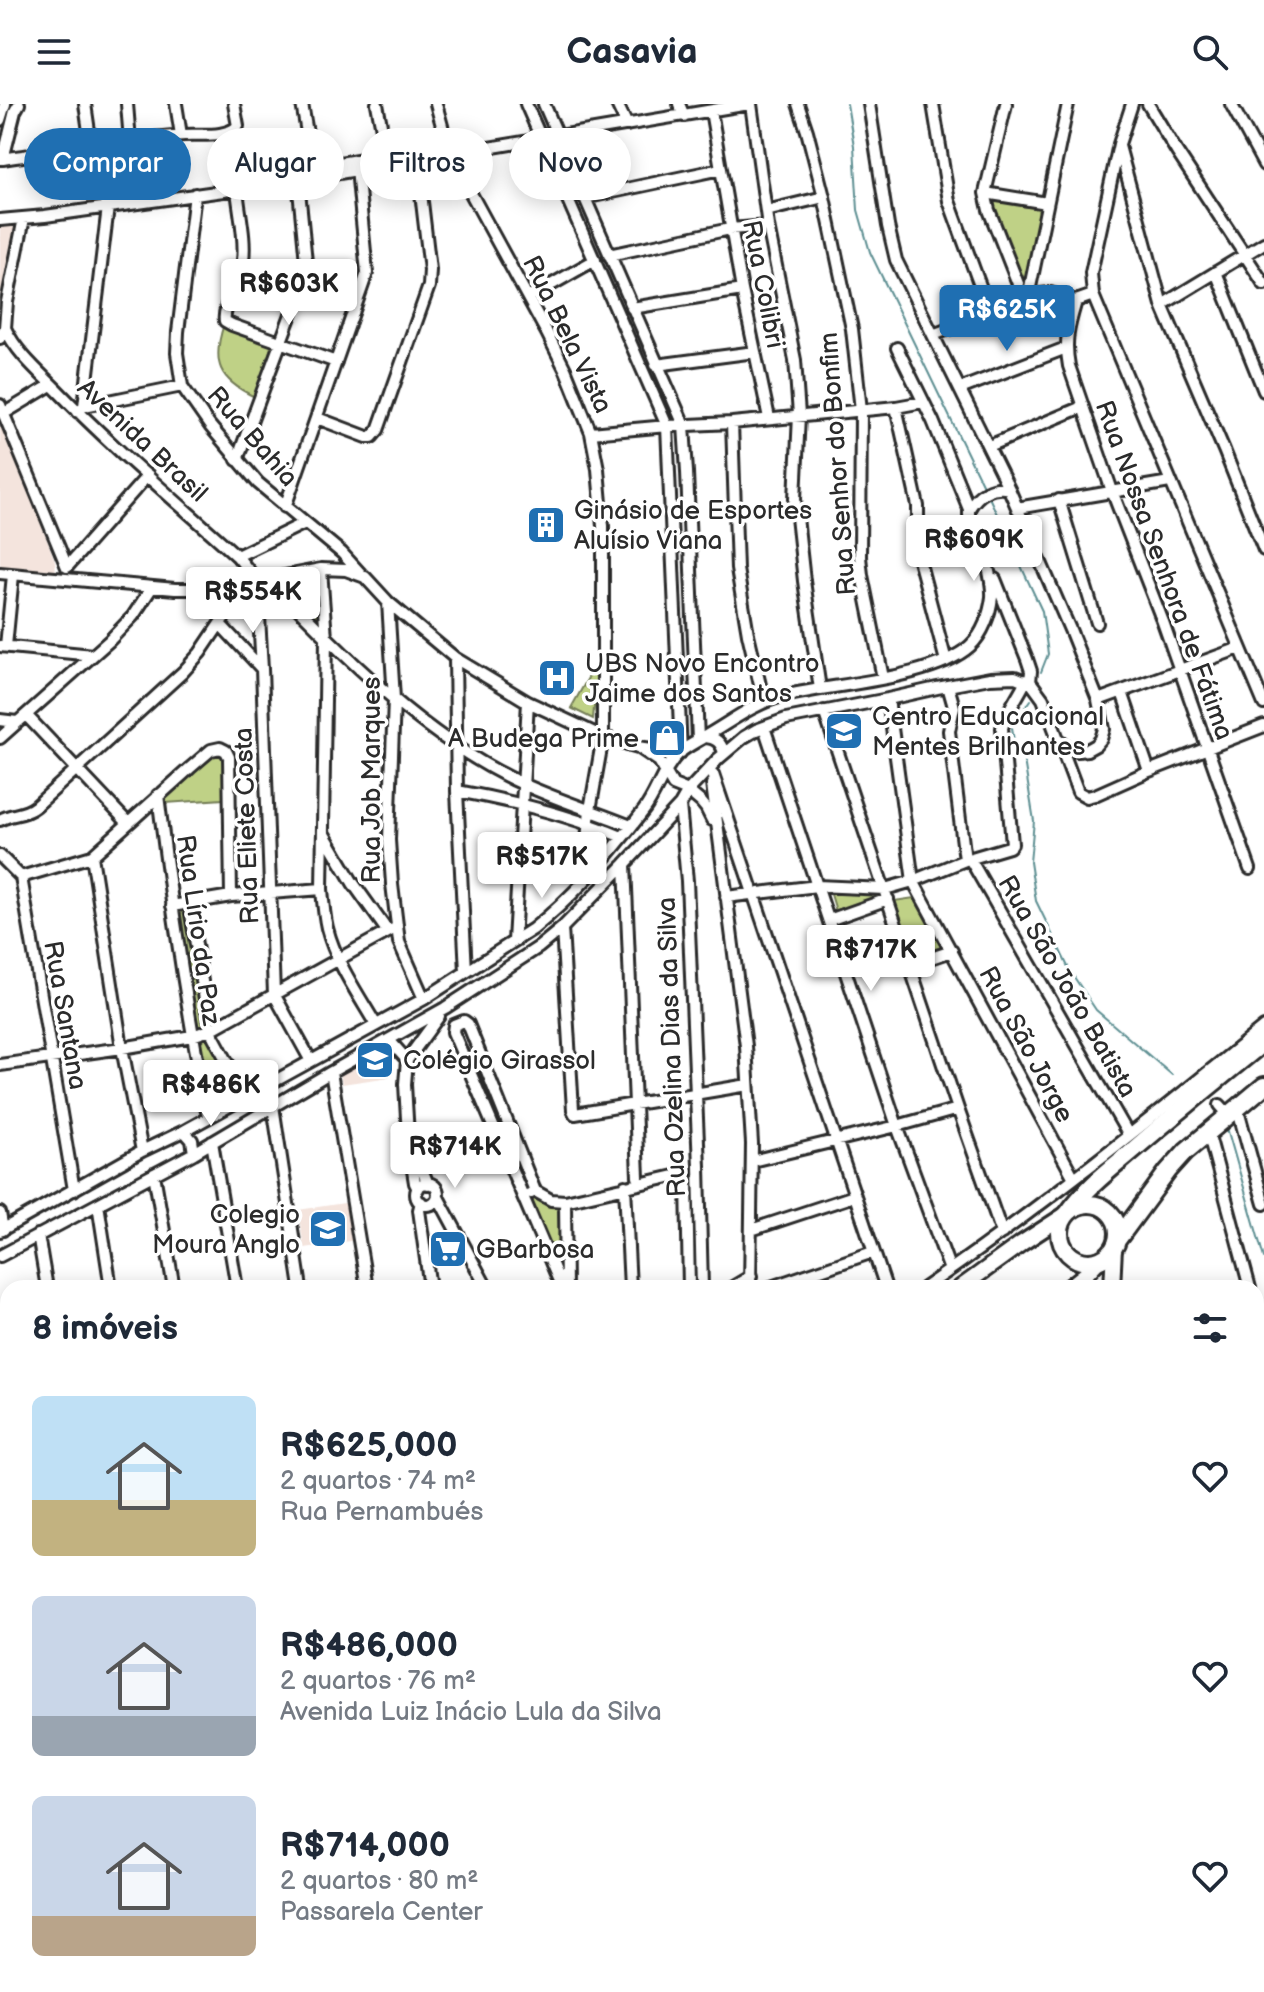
<!DOCTYPE html>
<html lang="pt">
<head>
<meta charset="utf-8">
<style>
	body { margin:0; font-family:"Balsamiq Sans",sans-serif; background:#f6f6f7; color:#1f2937; height:100vh; display:flex; flex-direction:column; font-size:30px; white-space:nowrap }
	* { box-sizing:border-box; margin:0 }
	p { font-size:26px; color:#747a83 }
	.icon { flex:none; width:44px; height:44px; fill:none; stroke:currentColor; stroke-width:2; stroke-linecap:round; stroke-linejoin:round }
	.map { position:relative; flex:1; overflow:hidden }
	.panel { position:absolute; left:0px; top:1176px; width:1264px; height:712px; display:flex; flex-direction:column; background:#fff; border-radius:24px 24px 0 0; box-shadow:0 4px 20px #0003 }
	.panel>* { flex:none }
	.hud { position:absolute; left:24px; top:24px; width:800px; height:72px; display:flex; gap:16px }
	.price { position:absolute; translate:-50% -68px; padding:0 18px; border-radius:8px; background:#fff; color:#222; font-size:26px; line-height:52px; filter:drop-shadow(0 2px 4px #0008) }
	.price::after { content:''; position:absolute; left:50%; top:48px; width:24px; height:18px; margin-left:-12px; background:inherit; clip-path:polygon(0 0,100% 0,50% 100%) }
	.price.active { background:#1f6fb2; color:#fff }
	ul { padding:0; list-style:none }
	li { display:flex; align-items:center; gap:24px; height:200px; padding:0 32px }
	li span { display:grid; place-items:center; flex:none; width:224px; height:160px; border-radius:12px; color:#555 }
	li>.icon { margin-inline-start:auto }
	span .icon { width:96px; height:96px; fill:#fffc; stroke-width:1 }
	li b { font-size:34px }
	h2 { display:flex; justify-content:space-between; align-items:center; height:96px; padding:0 32px; font-size:34px }
	.pill { padding:0 28px; border-radius:36px; background:#fff; box-shadow:0 4px 20px #0003; font-size:28px; line-height:72px }
	.pill.active { background:#1f6fb2; color:#fff }
	header { display:flex; justify-content:space-between; align-items:center; height:104px; padding:0 32px; background:#fff; font-size:36px; font-weight:800 }
	.map>svg:first-child { display:block }
	.built { fill:#f4e4dd }
	.green { fill:#bfd186; stroke:#757e58; stroke-width:2 }
	.lines { fill:none; stroke-linecap:round; stroke-linejoin:round }
	.stream { stroke:#5f9093; stroke-width:2 }
	.minor-casing { stroke:#2b2b2b; stroke-width:16 }
	.major-casing { stroke:#2b2b2b; stroke-width:20 }
	.highway-casing { stroke:#2b2b2b; stroke-width:22 }
	.minor { stroke:#fff; stroke-width:10 }
	.major { stroke:#fff; stroke-width:14 }
	.highway { stroke:#fff; stroke-width:16 }
	.labels { text-anchor:middle; stroke-width:7; stroke-linejoin:round; paint-order:stroke }
	.street-label { font-size:26px; fill:#2b2b2b; stroke:#fff }
	.poi-label { font-size:26px; fill:#2b2b2b; stroke:#fff; text-anchor:start }
</style>
</head>
<body>
<header><svg class="icon" aria-label="menu" viewBox="0 0 24 24"><path d="M4 6h16M4 12h16M4 18h16"/></svg>Casavia<svg class="icon" aria-label="search" viewBox="0 0 24 24"><circle cx="10" cy="10" r="6"/><path d="M15 15l6 6"/></svg></header>
<div class="map">
<svg width="1264" height="1888" viewBox="0 0 1264 1888">
	<rect width="100%" height="100%" fill="#fff"/>
	<filter id="ink" filterUnits="userSpaceOnUse"><feTurbulence type="fractalNoise" baseFrequency=".0125" numOctaves="2"/><feDisplacementMap in="SourceGraphic" scale="16" xChannelSelector="R" yChannelSelector="G"/><feConvolveMatrix kernelMatrix="1 2 1 2 8 2 1 2 1" color-interpolation-filters="sRGB"/></filter>
	<g filter="url(#ink)">
		<path class="built" d="M15,121L0,205V122Z
			M0,310L55,457L56,468L0,463Z
			M385,944L390,973L342,980L340,968Z
			M351,1098L357,1136L304,1144L298,1106Z"/>
		<path class="green" d="M988,92L1044,102L1026,192Z
			M224,220L272,240L255,293C219,276 211,259 224,220Z
			M311,475H316L320,479L321,524L284,487L288,480Z
			M598,556L593,615L571,604Z
			M217,651L221,652L223,657V695L166,699L165,693L213,652Z
			M591,723L614,732L588,762Z
			M830,787L874,789L876,794L836,807Z
			M914,794L941,843L913,853L894,797Z
			M185,803L206,919L200,923L196,922L194,917L177,807L179,804Z
			M206,932L210,935L221,957L204,966L199,936L201,933Z
			M534,1093L558,1104L561,1173L526,1098Z"/>
		<g class="lines">
			<path class="stream" d="M847,0L854,42L858,106L870,148L983,382
				M988,391L1042,507L1048,550L1041,568
				M1031,596L1012,623L1014,638L1024,656L1034,717L1030,758L1036,797L1070,867L1096,906L1172,971
				M1227,1024L1264,1154"/>
			<g class="minor-casing">
				<path id="minor" d="M85,0L91,41
					M127,0L130,37
					M176,0L181,31
					M302,0L311,52L313,56L322,62L446,41
					M377,0L387,52
					M436,0L450,51L547,229L566,267L591,329L598,365L603,422V633L590,706L583,775
					M526,0L667,322L681,648
					M544,0L684,321L687,368L698,636
					M617,0L627,21
					M679,0L684,12
					M751,0L768,122L795,256L799,311L795,395L804,477L820,585
					M798,0L807,27L824,93L852,225L861,306L860,453L862,471L883,574
					M869,0L888,122L896,156L1009,385L1071,528L1098,596L1104,625L1101,635L1096,641L1087,646L1078,647L1066,642L1061,637
					M933,0L949,97L990,209
					M1006,0L985,89L989,106L1024,195
					M1132,0L1119,40L1091,169L1093,191L1264,600
					M1148,0L1177,48L1264,180
					M1231,0L1264,61
					M711,7L742,186L769,314
					M0,16L5,0
					M384,36L415,44
					M1119,42L1162,201L1224,346L1264,446
					M0,55H3L15,7L19,0
					M3,55C63,46 123,36 184,31C200,30 227,34 238,22L234,0
					M237,85C239,108 246,134 243,156C241,176 222,202 225,217L232,221L336,258
					M985,89L1047,99
					M195,90L178,228L177,249L182,282L210,322L258,379L342,449L361,470
					M584,94L721,65
					M766,107L824,93
					M0,116L45,112L280,79L749,0
					M609,151L730,125L768,122
					M1216,168L1264,287
					M1093,191L1076,197C1069,221 1064,236 1069,262L1112,387L1163,518L1250,765
					M1028,193L1068,0
					M528,194L595,156
					M1162,201L1264,139
					M632,204L742,186
					M5,224C16,248 38,267 56,285C113,344 176,397 237,452L257,477
					M933,231L1041,190L1050,189L1076,197
					M0,234L5,224L7,198L24,114
					M897,244L933,317L969,405V411L988,457
					M656,261L755,248
					M960,285L1066,244
					M0,301L67,463
					M84,302L182,282
					M896,303L918,402V452L946,557
					M78,308L84,302L108,103
					M3,310L51,281
					M317,314L367,333H372L378,326L429,182L430,166L417,55
					M732,319L737,465L748,530L764,598
					M591,329L667,322L732,319L896,303L923,298
					M989,342L1082,303
					M237,356L300,186L306,158L298,76
					M1059,396L1097,519
					M285,403L367,169L357,65
					M1017,404L1170,378
					M969,405C977,390 993,380 1009,385
					M237,452L305,419
					M67,463L148,371
					M321,465L326,534L322,785C323,798 324,811 327,824C336,859 358,890 376,921
					M0,469L175,485H204L269,475L321,465L346,466L365,473L388,498L455,554L528,598L603,633L638,643L679,649
					M269,475C343,551 426,636 523,680C558,696 596,708 631,722
					M995,475L1027,555L1031,567L1030,578
					M257,477L262,565L274,890L311,957
					M204,485L224,514
					M388,498L394,595L389,736L392,780L399,838L424,895
					M220,520L262,565
					M0,542L93,551
					M6,542L13,471
					M455,554L457,687L466,868
					M948,582L954,603L949,627L965,756
					M1122,588L1149,667
					M888,595L913,777L1074,1074
					M1098,596L1240,544
					M824,607L958,1005L1002,1129
					M26,611L128,719
					M0,616L17,618
					M764,623L897,1022L950,1166
					M705,633C716,634 721,638 724,649
					M0,634L109,537L133,512L152,483
					M641,645L659,657L673,681L688,687L701,698L706,704L712,716
					M713,670L886,1184
					M712,680L746,942L752,1040L750,1184
					M457,687C513,697 569,711 622,733
					M158,691C171,799 187,906 208,1013
					M680,701L687,777L699,1062L702,1184
					M0,716C12,709 24,712 36,702L183,568L200,549L231,503L237,480
					M324,730L353,779L388,828
					M0,752L21,773L74,1086
					M92,752L122,944L142,1047
					M970,755L1128,1030
					M625,760L638,1073
					M21,773L92,752L190,664L211,646L220,644L226,647L229,653L231,792
					M726,793L817,782L885,785L913,777L965,756L1009,743L1012,740L1002,624C1006,607 1019,592 1026,576
					M189,798L210,926L246,992
					M172,802L231,792L322,785
					M829,816L888,795
					M562,824L573,1006L575,1010L748,981
					M514,837L528,598
					M910,861L952,847
					M389,936L407,956
					M0,961L122,944L192,932L210,926L397,823
					M331,968L367,1184
					M1220,1001L1228,1010
					M273,1002L301,1184
					M1237,1003L1264,1100
					M184,1027L192,1036L194,1049
					M1208,1028L1250,1184
					M212,1038L237,1184
					M410,1048L415,1079L418,1085
					M752,1057L897,1022L958,1005
					M154,1070L174,1184
					M416 1090a11 11 0 1 1 22 0a11 11 0 1 1-22 0Z
					M428,1080L408,1032L405,980L407,956L439,912
					M625,1082L630,1184
					M535,1087L468,920L464,917L454,921L453,928L562,1184
					M531,1089L535,1087L551,1096L565,1097L683,1070L687,1077L689,1184
					M438,1093L487,1184
					M565,1097L566,1184
					M421,1098L419,1106L430,1184
					M98,1100L111,1184
					M0,1109L3,1126
					M751,1126L854,1092
					M0,1127L142,1047L184,1027L424,895L533,825C573,793 613,747 644,706C657,689 663,664 679,649C686,643 696,638 704,633C729,619 751,601 779,593C830,580 932,576 970,542C983,530 990,510 992,493C993,479 988,464 985,451
					M38,1131L47,1184
					M0,1152L194,1049L331,968L445,904L539,843L562,824L625,760L680,701L688,687L718,655L744,633L756,626L786,615L888,595L937,584L990,574L1015,573L1032,580L1043,595L1078,688L1087,693L1095,691L1149,667L1264,622
					M731,1184L751,1172
					M768,1184L873,1148
					M924,1184C1042,1103 1153,1013 1264,923
					M1256,1206L1264,1235
					M0,1256L8,1255
					M0,1295L8,1354
					M0,1365H8
					M1256,1454L1264,1451
					M0,1825L8,1841
					M57,1880L58,1888
					M94,1880L97,1888
					M120,1880L123,1888
					M194,1880L197,1888
					M283,1880L284,1888
					M479,1880L480,1888
					M545,1880L546,1888
					M608,1880L610,1888
					M638,1880L640,1888
					M729,1880V1888
					M743,1880V1888
					M811,1880V1888
					M868,1880L869,1888
					M933,1880L935,1888
					M992,1880L994,1888
					M1057,1880L1060,1888
					M1119,1880L1120,1888
					M1195,1880V1888
					M28,1888L42,1880
					M230,1888L262,1880
					M354,1888L356,1880
					M398,1888L400,1880
					M658,1888V1880
					M1072,1888L1102,1880"/>
			</g>
			<g class="major-casing">
				<path id="major" d="M960,1184L1022,1139L1068,1109
					M1068,1184L1087,1169L1099,1156
					M1112,1184L1114,1144
					M0,1673H8
					M1256,1840V1853"/>
			</g>
			<g class="highway-casing">
				<path id="highway" d="M1060 1129a29 29 0 1 1 58 0a29 29 0 1 1-58 0Z
					M1068,1109C1087,1082 1115,1062 1139,1041C1180,1006 1222,972 1264,938
					M1118,1135L1168,1067L1186,1047L1264,982
					M1262,1888L1264,1886"/>
			</g>
			<use href="#minor" class="minor"/>
			<use href="#major" class="major"/>
			<use href="#highway" class="highway"/>
		</g>
	</g>
	<defs>
		<g id="building-square" transform="scale(2)"><rect x="-9" y="-9" width="18" height="18" rx="4" fill="#1f6fb2" stroke="#fff"/><path d="M-4-6H4V6H1V3H-1V6H-4ZM-2.5-4.3h1.7v1.8h-1.7ZM.8-4.3h1.7v1.8H.8ZM-2.5-1h1.7V.8h-1.7ZM.8-1h1.7V.8H.8Z" fill="#fff"/></g>
		<g id="hospital-square" transform="scale(2)"><rect x="-9" y="-9" width="18" height="18" rx="4" fill="#1f6fb2" stroke="#fff"/><path d="M-5-5h3v3.5h4V-5h3V5h-3V1.5h-4V5h-3Z" fill="#fff"/></g>
		<g id="school-square" transform="scale(2)"><rect x="-9" y="-9" width="18" height="18" rx="4" fill="#1f6fb2" stroke="#fff"/><path d="M0-5L7-2L0 1L-7-2ZM-4 1L0 2.5L4 1V4Q0 6-4 4Z" fill="#fff"/></g>
		<g id="shop-square" transform="scale(2)"><rect x="-9" y="-9" width="18" height="18" rx="4" fill="#1f6fb2" stroke="#fff"/><path d="M-5-2.5h2.3a2.7 3.5 0 0 1 5.4 0H5L5.5 6h-11ZM-1.5-2.5h3a1.5 2.3 0 0 0-3 0Z" fill="#fff"/></g>
		<g id="supermarket-square" transform="scale(2)"><rect x="-9" y="-9" width="18" height="18" rx="4" fill="#1f6fb2" stroke="#fff"/><path d="M-6-5.5h2.5l.6 2H6L4.5 2H-2.5L-4.4-4H-6ZM-1.5 3.2a1.3 1.3 0 1 0 .1 0ZM3 3.2a1.3 1.3 0 1 0 .1 0Z" fill="#fff"/></g>
	</defs>
	<g fill-rule="evenodd">
		<use href="#building-square" x="546" y="421"/>
		<use href="#hospital-square" x="557" y="574"/>
		<use href="#school-square" x="844" y="627"/>
		<use href="#shop-square" x="667" y="634"/>
		<use href="#school-square" x="375" y="956"/>
		<use href="#school-square" x="328" y="1125"/>
		<use href="#supermarket-square" x="448" y="1145"/>
	</g>
	<g class="labels">
		<g class="street-label">
			<text transform="translate(764 180) rotate(79)" y="9">Rua Colibri</text>
			<text transform="translate(568 230) rotate(64)" y="9">Rua Bela Vista</text>
			<text transform="translate(253 332) rotate(49)" y="9">Rua Bahia</text>
			<text transform="translate(143 336) rotate(43)" y="9">Avenida Brasil</text>
			<text transform="translate(837 360) rotate(-94)" y="9">Rua Senhor do Bonfim</text>
			<text transform="translate(1165 466) rotate(70)" y="9">Rua Nossa Senhora de Fátima</text>
			<text transform="translate(371 676) rotate(-90)" y="9">Rua Job Marques</text>
			<text transform="translate(246 722) rotate(-92)" y="9">Rua Eliete Costa</text>
			<text transform="translate(199 826) rotate(82)" y="9">Rua Lírio da Paz</text>
			<text transform="translate(1068 882) rotate(60)" y="9">Rua São João Batista</text>
			<text transform="translate(66 911) rotate(80)" y="9">Rua Santana</text>
			<text transform="translate(1027 940) rotate(62)" y="9">Rua São Jorge</text>
			<text transform="translate(671 943) rotate(-92)" y="9">Rua Ozelina Dias da Silva</text>
		</g>
		<g class="poi-label">
			<text x="574" y="415">Ginásio de Esportes<tspan x="574" dy="30">Aluísio Viana</tspan></text>
			<text x="585" y="568">UBS Novo Encontro<tspan x="585" dy="30">Jaime dos Santos</tspan></text>
			<text x="872" y="621">Centro Educacional<tspan x="872" dy="30">Mentes Brilhantes</tspan></text>
			<text x="639" y="643" text-anchor="end">A Budega Prime</text>
			<text x="403" y="965">Colégio Girassol</text>
			<text x="300" y="1119" text-anchor="end">Colegio<tspan x="300" dy="30">Moura Anglo</tspan></text>
			<text x="476" y="1154">GBarbosa</text>
		</g>
	</g>
</svg>
<b class="price" style="left:289px;top:223px">R$603K</b>
<b class="price active" style="left:1007px;top:249px">R$625K</b>
<b class="price" style="left:974px;top:479px">R$609K</b>
<b class="price" style="left:253px;top:531px">R$554K</b>
<b class="price" style="left:542px;top:796px">R$517K</b>
<b class="price" style="left:871px;top:889px">R$717K</b>
<b class="price" style="left:211px;top:1024px">R$486K</b>
<b class="price" style="left:455px;top:1086px">R$714K</b>
<div class="hud">
<a class="pill active">Comprar</a>
<a class="pill">Alugar</a>
<a class="pill">Filtros</a>
<a class="pill">Novo</a>
</div>
<section class="panel">
<h2>8 imóveis<svg class="icon" aria-label="filters" viewBox="0 0 24 24"><path d="M4 7h16M4 17h16"/><circle cx="9" cy="7" r="2"/><circle cx="15" cy="17" r="2"/></svg></h2>
<ul>
<li><span style="background:linear-gradient(#bfe0f5 65%,#c2b280 0)"><svg class="icon" aria-label="home" viewBox="0 0 24 24"><path d="M3 11l9-7 9 7M6 9v11h12V9"/></svg></span><div><b>R$625,000</b><p>2 quartos · 74 m²</p><p>Rua Pernambués</p></div><svg class="icon" aria-label="heart" viewBox="0 0 24 24"><path d="M12 20l-8-8c-3-5 5-10 8-4 3-6 11-1 8 4z"/></svg></li>
<li><span style="background:linear-gradient(#c9d6e8 75%,#9aa5b1 0)"><svg class="icon" aria-label="home" viewBox="0 0 24 24"><path d="M3 11l9-7 9 7M6 9v11h12V9"/></svg></span><div><b>R$486,000</b><p>2 quartos · 76 m²</p><p>Avenida Luiz Inácio Lula da Silva</p></div><svg class="icon" aria-label="heart" viewBox="0 0 24 24"><path d="M12 20l-8-8c-3-5 5-10 8-4 3-6 11-1 8 4z"/></svg></li>
<li><span style="background:linear-gradient(#c9d6e8 75%,#b9a48a 0)"><svg class="icon" aria-label="home" viewBox="0 0 24 24"><path d="M3 11l9-7 9 7M6 9v11h12V9"/></svg></span><div><b>R$714,000</b><p>2 quartos · 80 m²</p><p>Passarela Center</p></div><svg class="icon" aria-label="heart" viewBox="0 0 24 24"><path d="M12 20l-8-8c-3-5 5-10 8-4 3-6 11-1 8 4z"/></svg></li>
</ul>
</section>
</div>
</body>
</html>
